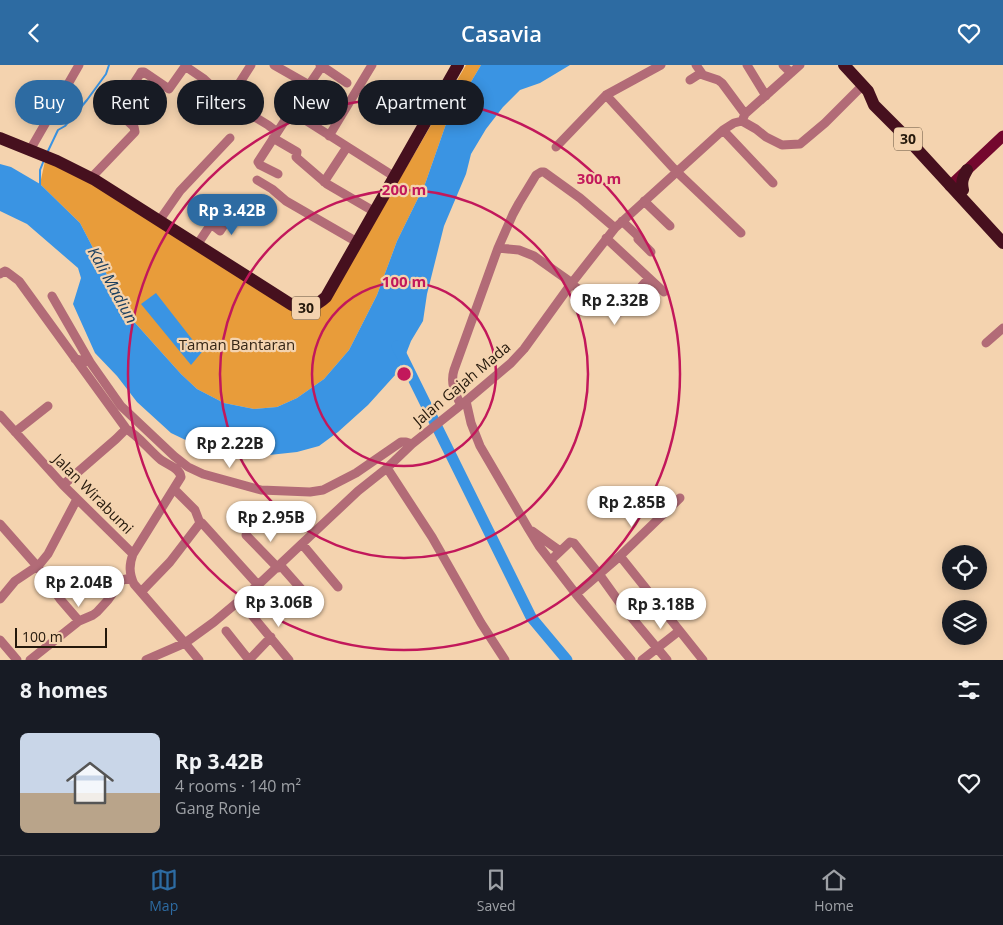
<!DOCTYPE html>
<html lang="en">
<head>
<meta charset="utf-8">
<style>
	body { margin:0; font-family:"Open Sans",sans-serif; background:#20242c; color:#f1f3f6; height:100vh; display:flex; flex-direction:column; font-size:19px; white-space:nowrap }
	* { box-sizing:border-box; margin:0 }
	p { font-size:16px; color:#9ea1a6 }
	.icon { flex:none; width:28px; height:28px; fill:none; stroke:currentColor; stroke-width:2; stroke-linecap:round; stroke-linejoin:round }
	.map { position:relative; height:595px; overflow:hidden }
	.panel { display:flex; flex-direction:column; background:#171b24; flex:1 }
	.panel>* { flex:none }
	.top-card { position:absolute; left:15px; top:15px; width:500px; height:45px; display:flex; gap:10px }
	.controls { position:absolute; left:942px; top:480px; display:grid; gap:10px }
	.controls a { display:grid; place-items:center; width:45px; height:45px; border-radius:50%; background:#171b24; box-shadow:0 2px 12px #0003; font-size:25px }
	.scale { position:absolute; left:15px; bottom:12px; width:92px; box-sizing:border-box; padding-left:5px; border:2px solid #24180b; border-top:0; font-size:14px; line-height:18px; white-space:nowrap; color:#24180b; -webkit-text-stroke:4px #f4d3af; paint-order:stroke }
	.price { position:absolute; translate:-50% -42px; padding:0 11px; border-radius:18px; background:#fff; color:#222; font-size:16px; line-height:32px; filter:drop-shadow(0 1px 2px #0008) }
	.price::after { content:''; position:absolute; left:50%; top:30px; width:15px; height:11px; margin-left:-8px; background:inherit; clip-path:polygon(0 0,100% 0,50% 100%) }
	.price.current { background:#2d6ba2; color:#fff }
	ul { padding:0; list-style:none }
	li { display:flex; align-items:center; gap:15px; height:125px; padding:0 20px }
	li span { display:grid; place-items:center; flex:none; width:140px; height:100px; border-radius:8px; color:#555 }
	li>.icon { margin-inline-start:auto }
	span .icon { width:60px; height:60px; fill:#fffc; stroke-width:1 }
	li b { font-size:21px }
	h2 { display:flex; justify-content:space-between; align-items:center; height:60px; padding:0 20px; font-size:21px }
	.tag { padding:0 18px; border-radius:22px; background:#171b24; box-shadow:0 2px 12px #0003; font-size:18px; line-height:45px }
	.tag.current { background:#2d6ba2; color:#fff }
	header { display:flex; justify-content:space-between; align-items:center; height:65px; padding:0 20px; background:#2d6ba2; color:#fff; font-size:22px; font-weight:600 }
	.tabs { display:flex; justify-content:space-around; align-items:center; height:70px; border-top:1px solid #363941; background:#171b24; font-size:14px; color:#9ea1a6 }
	.tabs a { display:grid; justify-items:center; gap:2px }
	.tabs .current { color:#2d6ba2 }
	.map>svg:first-child { display:block }
	.green { fill:#e89c3a }
	.water { fill:#3a94e3 }
	.lines { fill:none; stroke-linecap:round; stroke-linejoin:round }
	.stream { stroke:#3a94e3; stroke-width:2 }
	.river { stroke:#3a94e3; stroke-width:11 }
	.minor { stroke:#b26b77; stroke-width:9 }
	.major { stroke:#74072e; stroke-width:11 }
	.highway { stroke:#46101e; stroke-width:12 }
	.ring { fill:none; stroke:#c2185b; stroke-width:2.5 }
	.labels { text-anchor:middle; stroke-width:4.5; stroke-linejoin:round; paint-order:stroke }
	.shield { fill:#f4d3af; stroke:#62503c; stroke-width:1 }
	.shield-label { font-size:14px; font-weight:bold; fill:#24180b }
	.park-label { font-size:15px; fill:#352616; stroke:#f4d3af }
	.street-label { font-size:15px; fill:#24180b; stroke:#f4d3af }
	.water-label { font-size:16px; font-style:italic; fill:#1d4161; stroke:#f4d3af }
	.centre { fill:#c2185b; stroke:#f4d3af; stroke-width:2.5 }
	.ring-label { font-size:15px; text-anchor:middle; font-weight:bold; fill:#c2185b; stroke:#f4d3af; stroke-width:4.5; stroke-linejoin:round; paint-order:stroke }
</style>
</head>
<body>
<header><svg class="icon" aria-label="back" viewBox="0 0 24 24"><path d="M15 5l-7 7 7 7"/></svg>Casavia<svg class="icon" aria-label="heart" viewBox="0 0 24 24"><path d="M12 20l-8-8c-3-5 5-10 8-4 3-6 11-1 8 4z"/></svg></header>
<div class="map">
<svg width="1003" height="595" viewBox="0 0 1003 595">
	<rect width="100%" height="100%" fill="#f4d3af"/>
	<path class="green" d="M466,0H481L446,59L425,119L397,176L377,230L349,285L324,314L297,333L277,342L254,344L224,338L197,324L181,309L128,250L80,158L40,119L45,96L85,114L293,247L315,249L325,240L416,86Z"/>
	<path class="water" d="M481,0H570L540,18L520,25L503,42L486,64L471,89L466,109L444,161L427,229L423,256L411,276L404,294L396,309L368,340L338,367L319,381L297,387L260,391L227,388L198,381L171,368L137,337L117,311L95,288L73,239L81,213L78,203L27,159L0,146V99L11,102L40,119L80,158L128,250L181,309L197,324L224,338L254,344L277,342L297,333L324,314L349,285L377,230L397,176L425,119L446,59Z
		M156,228L202,287L191,300L141,239Z"/>
	<g class="lines">
		<path class="stream" d="M48,86L58,65L65,61L87,35L106,9L109,0
			M40,120V105L44,95"/>
		<path class="river" d="M397,281L531,552L567,595"/>
		<path class="minor" d="M274,0L309,20L291,46L395,112
			M696,0L703,10L718,15L722,18L745,49
			M747,0L766,31
			M783,0L791,8
			M185,1L204,14L228,36L268,60L277,67
			M322,1L347,18
			M690,15L701,8
			M309,20L322,1L320,0
			M606,30L676,106L741,168
			M228,36L251,0
			M742,56L745,49L800,0
			M723,65L773,118
			M329,71L372,0
			M273,73L297,87L296,92L298,94L327,119L375,147
			M556,82L606,30L661,0
			M30,85L79,0
			M278,109L260,100L258,97L291,46
			M91,113L135,67L134,62L118,47L119,41L140,9L141,7H144L169,24L186,0
			M257,115L272,124L286,136L357,177
			M324,117L347,82
			M644,136L670,161
			M159,156L180,126L230,73
			M219,156L229,143
			M622,156L639,172L638,174L651,187
			M606,173L664,227
			M197,180L211,159L220,166L224,160L216,153
			M498,183L519,185L534,191L572,218
			M0,209L5,206L7,207L19,216L125,362L124,366L116,374L63,420
			M571,219L617,249L649,213
			M52,231L90,297
			M986,278L1003,263
			M75,294L90,297L121,341L174,391L188,402L203,409L261,425L310,427L323,425L356,408L401,377H406L412,379
			M466,336L471,358L480,381L528,463L539,481L576,529L631,595
			M461,340C455,329 450,318 454,305L498,183L513,149L519,138L536,110L541,107H544L580,133L615,163
			M0,350L63,420L133,489C129,500 129,508 134,519L185,578L199,595
			M125,363C139,371 149,385 161,395C168,400 180,403 181,412L133,489
			M15,367L48,341
			M387,403L432,472L481,558L505,595
			M174,424L195,445L200,458
			M0,459L37,501L60,534L79,556
			M532,466L560,486
			M246,470L278,503
			M302,479L338,522
			M620,491L703,595
			M551,495L570,477L574,478L599,509L622,541L667,595
			M280,500L318,543
			M141,527L170,497L200,458H202L258,520
			M576,529L620,491L680,433
			M0,534L15,516L39,500L48,489L77,434
			M250,548L289,595
			M226,566L249,595
			M0,575L17,595
			M30,595L79,556L93,550L97,547L108,535L122,515L131,513
			M146,595L185,578L214,557L258,520L358,426L387,403L412,379L466,336L511,298L524,284L571,219L615,163L723,65L734,58L742,56L756,64L766,72L782,80L800,79L825,58L863,20
			M249,595L271,572
			M642,595L679,566"/>
		<path class="major" d="M950,121L1003,71"/>
		<path class="highway" d="M844,0L868,26L874,40L903,69L1003,178
			M0,73L57,96L95,115L292,240C307,245 315,242 326,232L458,0
			M963,125C961,117 963,112 967,105"/>
	</g>
	<g class="ring">
		<circle cx="404" cy="309" r="92"/>
		<circle cx="404" cy="309" r="184"/>
		<circle cx="404" cy="309" r="276"/>
	</g>
	<g class="labels">
		<g class="shield">
			<rect x="894" y="62.5" width="28" height="23" rx="4"/>
			<rect x="292" y="231.5" width="28" height="23" rx="4"/>
		</g>
		<g class="shield-label">
			<text x="908" y="79">30</text>
			<text x="306" y="248">30</text>
		</g>
		<g class="park-label">
			<text x="237" y="285">Taman Bantaran</text>
		</g>
		<g class="street-label">
			<text transform="translate(462 319) rotate(-40)" y="5">Jalan Gajah Mada</text>
			<text transform="translate(93 429) rotate(45)" y="5">Jalan Wirabumi</text>
		</g>
		<g class="water-label">
			<text transform="translate(113 220) rotate(61)" y="6">Kali Madiun</text>
		</g>
	</g>
	<circle cx="404" cy="309" r="8" class="centre"/>
	<g class="ring-label">
		<text x="599" y="119">300 m</text>
		<text x="404" y="130">200 m</text>
		<text x="404" y="222">100 m</text>
	</g>
</svg>
<div class="controls">
<a><svg class="icon" aria-label="locate" viewBox="0 0 24 24"><circle cx="12" cy="12" r="6"/><path d="M12 2v4M12 18v4M2 12h4M18 12h4"/></svg></a>
<a><svg class="icon" aria-label="layers" viewBox="0 0 24 24"><path d="M12 4l9 5-9 5-9-5zM3 14l9 5 9-5"/></svg></a>
</div>
<div class="scale">100 m</div>
<b class="price current" style="left:232px;top:171px">Rp 3.42B</b>
<b class="price" style="left:615px;top:261px">Rp 2.32B</b>
<b class="price" style="left:230px;top:404px">Rp 2.22B</b>
<b class="price" style="left:632px;top:463px">Rp 2.85B</b>
<b class="price" style="left:271px;top:478px">Rp 2.95B</b>
<b class="price" style="left:79px;top:543px">Rp 2.04B</b>
<b class="price" style="left:279px;top:563px">Rp 3.06B</b>
<b class="price" style="left:661px;top:565px">Rp 3.18B</b>
<div class="top-card">
<a class="tag current">Buy</a>
<a class="tag">Rent</a>
<a class="tag">Filters</a>
<a class="tag">New</a>
<a class="tag">Apartment</a>
</div>
</div>
<section class="panel">
<h2>8 homes<svg class="icon" aria-label="filters" viewBox="0 0 24 24"><path d="M4 7h16M4 17h16"/><circle cx="9" cy="7" r="2"/><circle cx="15" cy="17" r="2"/></svg></h2>
<ul>
<li><span style="background:linear-gradient(#c9d6e8 60%,#b9a48a 0)"><svg class="icon" aria-label="home" viewBox="0 0 24 24"><path d="M3 11l9-7 9 7M6 9v11h12V9"/></svg></span><div><b>Rp 3.42B</b><p>4 rooms · 140 m²</p><p>Gang Ronje</p></div><svg class="icon" aria-label="heart" viewBox="0 0 24 24"><path d="M12 20l-8-8c-3-5 5-10 8-4 3-6 11-1 8 4z"/></svg></li>
</ul>
</section>
<nav class="tabs">
<a class="current"><svg class="icon" aria-label="map" viewBox="0 0 24 24"><path d="M3 6l6-2 6 2 6-2v14l-6 2-6-2-6 2zM9 4v14M15 6v14"/></svg>Map</a>
<a><svg class="icon" aria-label="saved" viewBox="0 0 24 24"><path d="M7 4h10v16l-5-4-5 4z"/></svg>Saved</a>
<a><svg class="icon" aria-label="home" viewBox="0 0 24 24"><path d="M3 11l9-7 9 7M6 9v11h12V9"/></svg>Home</a>
</nav>
</body>
</html>
